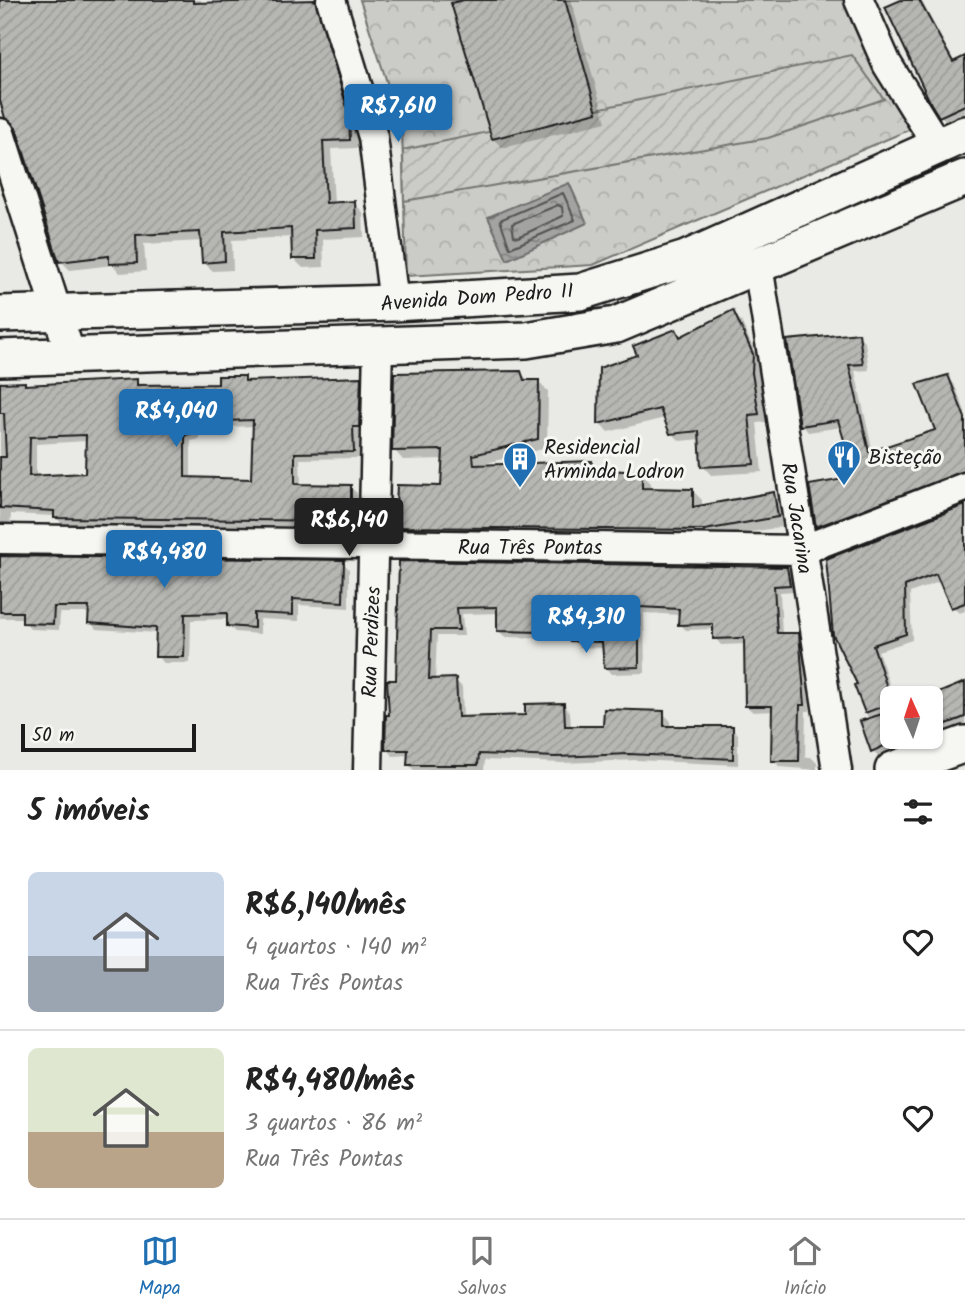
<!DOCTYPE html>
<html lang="pt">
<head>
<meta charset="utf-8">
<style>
	body { margin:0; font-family:Kalam,sans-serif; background:#f2f2f2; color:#222; height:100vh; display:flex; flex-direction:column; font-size:26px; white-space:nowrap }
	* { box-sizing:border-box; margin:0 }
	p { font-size:23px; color:#767676 }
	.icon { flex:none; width:38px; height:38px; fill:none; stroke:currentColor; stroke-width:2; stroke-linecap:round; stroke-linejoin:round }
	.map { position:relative; height:770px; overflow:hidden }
	.panel { display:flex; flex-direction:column; background:#fff; flex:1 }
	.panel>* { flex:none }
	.needle { width:46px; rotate:357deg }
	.controls { position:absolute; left:880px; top:686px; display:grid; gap:14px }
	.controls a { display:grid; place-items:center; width:63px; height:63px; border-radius:10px; background:#fff; box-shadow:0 2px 5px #0004; font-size:35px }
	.scale { position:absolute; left:21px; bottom:18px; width:175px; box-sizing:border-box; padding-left:7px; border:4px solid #1c1c1c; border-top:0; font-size:19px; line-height:24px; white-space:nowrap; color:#1c1c1c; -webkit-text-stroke:5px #f6f6f2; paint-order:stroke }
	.price { position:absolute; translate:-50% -60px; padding:0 16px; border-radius:7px; background:#1f6fb2; color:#fff; font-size:23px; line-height:46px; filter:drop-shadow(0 2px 4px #0008) }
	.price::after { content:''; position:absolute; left:50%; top:42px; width:21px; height:16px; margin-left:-10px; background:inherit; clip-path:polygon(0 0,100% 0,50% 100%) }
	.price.active { background:#222; color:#fff }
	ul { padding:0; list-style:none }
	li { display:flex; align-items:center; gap:21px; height:175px; padding:0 28px }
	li+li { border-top:2px solid #e0e0e0 }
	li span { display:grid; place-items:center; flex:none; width:196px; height:140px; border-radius:10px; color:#555 }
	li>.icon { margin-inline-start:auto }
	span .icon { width:84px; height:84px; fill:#fffc; stroke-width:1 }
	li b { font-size:30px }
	h2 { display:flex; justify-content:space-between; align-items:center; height:84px; padding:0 28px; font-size:30px }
	.dock { display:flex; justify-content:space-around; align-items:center; height:98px; border-top:2px solid #e0e0e0; background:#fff; font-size:19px; color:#767676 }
	.dock a { display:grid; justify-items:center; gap:4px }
	.dock .active { color:#1f6fb2 }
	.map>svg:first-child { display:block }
	.forest { fill:url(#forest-crowns); stroke:#747472; stroke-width:2 }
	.garden { fill:url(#garden-furrows); stroke:#747472; stroke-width:2 }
	.water { fill:url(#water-ripples); stroke:#6d6d6c; stroke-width:2 }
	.shadow { fill:#0003; fill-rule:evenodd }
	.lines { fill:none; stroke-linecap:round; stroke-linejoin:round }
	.shore { stroke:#525251; stroke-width:2 }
	.building { fill:url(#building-hatch); stroke:#1c1c1c; stroke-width:2; fill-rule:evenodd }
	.minor-casing { stroke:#1c1c1c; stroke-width:33 }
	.major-casing { stroke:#1c1c1c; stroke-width:40 }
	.minor { stroke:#f6f6f2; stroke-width:28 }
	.major { stroke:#f6f6f2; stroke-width:35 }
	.labels { text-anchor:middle; stroke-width:6; stroke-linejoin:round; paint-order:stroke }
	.street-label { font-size:21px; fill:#1c1c1c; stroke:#f6f6f2 }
	.poi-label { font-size:21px; fill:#1c1c1c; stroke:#f6f6f2; text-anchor:start }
</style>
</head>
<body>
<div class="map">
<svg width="965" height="770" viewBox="0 0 965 770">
	<defs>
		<pattern id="forest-crowns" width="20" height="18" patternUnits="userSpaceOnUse" patternTransform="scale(1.75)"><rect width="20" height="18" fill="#cbcbc7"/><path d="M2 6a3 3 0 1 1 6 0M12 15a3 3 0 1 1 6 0" fill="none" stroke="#aeaeaa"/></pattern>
		<pattern id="garden-furrows" width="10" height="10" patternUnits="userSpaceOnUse" patternTransform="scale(1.75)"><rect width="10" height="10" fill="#cbcbc7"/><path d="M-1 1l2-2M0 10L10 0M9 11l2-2" fill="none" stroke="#aeaeaa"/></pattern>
		<pattern id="water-ripples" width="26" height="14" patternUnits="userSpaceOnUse" patternTransform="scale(1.75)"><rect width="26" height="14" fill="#a3a3a1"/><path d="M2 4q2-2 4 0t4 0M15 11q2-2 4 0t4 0" fill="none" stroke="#848482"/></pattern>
		<pattern id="building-hatch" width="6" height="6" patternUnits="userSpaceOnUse" patternTransform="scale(1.75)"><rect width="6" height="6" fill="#b6b6b3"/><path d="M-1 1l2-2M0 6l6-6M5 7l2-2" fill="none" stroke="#9c9c99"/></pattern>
	</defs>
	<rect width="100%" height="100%" fill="#e9e9e5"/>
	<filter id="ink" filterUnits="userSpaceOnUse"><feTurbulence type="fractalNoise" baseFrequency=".0143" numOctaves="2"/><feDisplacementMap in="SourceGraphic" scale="14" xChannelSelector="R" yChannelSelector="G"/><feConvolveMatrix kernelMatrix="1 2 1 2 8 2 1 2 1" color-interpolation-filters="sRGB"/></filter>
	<g filter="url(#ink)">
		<path class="forest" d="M360,0H853L918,126L593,265L406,276L402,128Z"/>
		<path class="garden" d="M852,55L884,99L768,138L404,201L403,150Z"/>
		<path class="water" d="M569,183L587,223L507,260L488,217Z"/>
		<path class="shadow" d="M0,0H201V5L323,0L357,125L358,148L331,149L334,204L354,203L363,212L364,237L323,239L324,267L303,268L294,259L293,237L232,240L233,270L213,271L203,262V241L144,244L146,271L120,273L113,265L70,270L61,261L17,127L0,95Z
			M472,0H571L606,122L503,148L493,139Z
			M905,0H921L955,63L965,58V114L947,122L941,116Z
			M732,312L741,321L760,364V382L766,422L757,423L762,472L711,475L703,466L701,439L680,441L672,433L665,418L608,432L600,424L601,369L639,356L675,331L682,337Z
			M858,335L865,342L869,370L855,371L873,453L937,431L948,377L954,384L965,411V478L824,532L817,526L845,480L852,462L842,427L808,432L802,425Z
			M520,372L530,382H538L548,391L547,448L478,465L591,463L600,472L642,474L651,483V490H692L702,500V507L773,494L782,503L787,526L715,538L406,536L397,527L443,488L444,459L403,460L394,450Z
			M244,378L249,382L360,379L367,385L365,433H359L360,458L300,459L301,486L350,487L357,493V527L62,524L55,516L11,514L10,529L0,531V380L6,385L24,384L27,387L136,381L142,387L220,386ZM255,426L253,481L191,479V441L200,439L199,428ZM87,441V474L36,477V444Z
			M965,507V611L959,613L953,607L941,581L910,593L912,640L878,651L894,698L892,737H931V698H898L925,688L933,697L965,684V726L879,757L872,751L869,720L856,686L859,685L834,634Z
			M0,557L343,562L349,569V608L299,605V621L260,619V634L235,632L228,625V619L191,620L190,663H164L157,656L158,633L96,629L90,622V613H60L59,630L30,629L24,618H0Z
			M400,563L786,569L793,576L796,591L780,592L782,635H798L804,641L810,711H806L805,757H811L817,763V770L780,767L773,760L774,711L753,712L746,706V644L721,645L715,638V629L686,630L680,624V615L644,613L645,673L612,674L606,667L605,648L579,647L573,641L546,638L505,637L499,631V613L462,614L464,636H437L435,681L455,680L462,687L463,718L527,717L563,705L570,712L571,728H605L663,713L670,720V728H732L738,734V765L637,760L563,763L485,760L484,770H414L409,765V755L393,756L387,749L398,682Z"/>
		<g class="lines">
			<path class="shore" d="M563,193L575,220L510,248L500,220Z
				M558,205L562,207L563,216L518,237L514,236L512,224Z"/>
		</g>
		<path class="building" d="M0,0H193V3L315,0L349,114L350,140L323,141L326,203L355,201L356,228L315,230L316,259H292L291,228L224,232L225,261L202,263L200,232L136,235L137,263L109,264V256L59,262L16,128L5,118L0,101Z
			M464,0H565L597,112L492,139L451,3Z
			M901,0H919L953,62L965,56V105L939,117L931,104L885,7Z
			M733,310L753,354L752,373L759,414L749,415L754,464L701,467L699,431L670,434L660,409L598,424L599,368L637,355L633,346L676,329L680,337Z
			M859,333L863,364L849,365L869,452L935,430L917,384L948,375L965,418V471L816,527L809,485L844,479L842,463L850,460L838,420L800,426L787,340Z
			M521,371L524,380H539L538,439L473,455L474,465L592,461L591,469L642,472V488L693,489V507L774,492L778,517L705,530L395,527L397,485L441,486L443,450L392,451L394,373Z
			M218,376H245V381L361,377L359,427H353L354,452L295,453V484L351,485V521L54,518V511L0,508V457H6L4,413H0V383L25,382V385L137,379V385L218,384ZM253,420L251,479L185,477V435L194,433L193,422ZM86,435L85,473L29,476L30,437Z
			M965,505V603L951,608L936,574L905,586L906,634L873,645L892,703L865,713L854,685L857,684L833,635L826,559Z
			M0,556L344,560L343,602L293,599V615L254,613V628L227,626V613L185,614L184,657H155L156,628L88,623L89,607H54L53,624L22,623V612H0Z
			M399,561L787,567L790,585L774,586L777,633H799L805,705H800L799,761H771L772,706H745L744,638L713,639V624L678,625L679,609L639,607V667L604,668L602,642L570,641L571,636L540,635L541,632L497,631V607L457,608L459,630H431L429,679L456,678L458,717L525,715V704L564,703L565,726H603L604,709L664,711V726H733V759L629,754L556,757L479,754L478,765H407L408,750H385L386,715H389L387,680H396Z
			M965,682V717L931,730V696Z
			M882,714L893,742L871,752L860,721Z"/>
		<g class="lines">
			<g class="minor-casing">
				<path id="minor" d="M331,0L373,137L394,303
					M859,0L887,64L938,146
					M0,133L71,356
					M758,265L837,770
					M0,539L802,550L965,487
					M368,770L378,345"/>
			</g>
			<g class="major-casing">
				<path id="major" d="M0,314L394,303L580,292L686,259L965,134
					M0,358L526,340L616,325L965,178
					M893,770L965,744"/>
			</g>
			<use href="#minor" class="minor"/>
			<use href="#major" class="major"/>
		</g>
	</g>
	<defs>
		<g id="restaurant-pin" transform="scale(1.75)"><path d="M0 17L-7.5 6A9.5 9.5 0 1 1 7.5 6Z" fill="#1f6fb2" stroke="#f6f6f2"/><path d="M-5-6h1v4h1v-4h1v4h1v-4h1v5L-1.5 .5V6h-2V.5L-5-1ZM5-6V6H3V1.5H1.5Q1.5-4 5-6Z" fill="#fff"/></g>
		<g id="building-pin" transform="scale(1.75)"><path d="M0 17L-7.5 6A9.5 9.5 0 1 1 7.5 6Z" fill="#1f6fb2" stroke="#f6f6f2"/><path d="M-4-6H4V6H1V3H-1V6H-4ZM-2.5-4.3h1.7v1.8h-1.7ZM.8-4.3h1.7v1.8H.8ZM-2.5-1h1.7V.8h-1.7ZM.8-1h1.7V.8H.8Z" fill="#fff"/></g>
	</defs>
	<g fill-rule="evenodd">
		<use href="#restaurant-pin" x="844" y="457"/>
		<use href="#building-pin" x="520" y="459"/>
	</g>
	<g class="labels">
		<g class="street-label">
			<text transform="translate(477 297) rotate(-4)" y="7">Avenida Dom Pedro II</text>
			<text transform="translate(797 518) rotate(81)" y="7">Rua Jacarina</text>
			<text x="530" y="554">Rua Três Pontas</text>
			<text transform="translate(371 642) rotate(-88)" y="7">Rua Perdizes</text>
		</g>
		<g class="poi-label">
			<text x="544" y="454">Residencial<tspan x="544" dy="24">Arminda Lodron</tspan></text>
			<text x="868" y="464">Bisteção</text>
		</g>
	</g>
</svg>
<div class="controls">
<a><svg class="needle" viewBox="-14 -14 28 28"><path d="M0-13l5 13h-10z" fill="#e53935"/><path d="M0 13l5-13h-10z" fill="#767676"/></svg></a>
</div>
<div class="scale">50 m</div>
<b class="price" style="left:398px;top:144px">R$7,610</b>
<b class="price" style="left:176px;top:449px">R$4,040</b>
<b class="price active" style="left:349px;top:558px">R$6,140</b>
<b class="price" style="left:164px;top:590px">R$4,480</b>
<b class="price" style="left:586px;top:655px">R$4,310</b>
</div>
<section class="panel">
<h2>5 imóveis<svg class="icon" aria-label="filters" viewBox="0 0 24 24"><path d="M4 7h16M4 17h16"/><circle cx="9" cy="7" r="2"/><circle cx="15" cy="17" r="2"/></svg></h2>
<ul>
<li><span style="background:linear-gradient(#c9d6e8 60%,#9aa5b1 0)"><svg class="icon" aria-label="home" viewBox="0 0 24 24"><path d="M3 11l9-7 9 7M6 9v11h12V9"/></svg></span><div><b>R$6,140/mês</b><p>4 quartos · 140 m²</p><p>Rua Três Pontas</p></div><svg class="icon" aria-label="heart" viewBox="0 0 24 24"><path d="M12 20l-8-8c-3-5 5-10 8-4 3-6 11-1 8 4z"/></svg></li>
<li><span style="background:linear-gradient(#dfe7d0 60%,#b9a48a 0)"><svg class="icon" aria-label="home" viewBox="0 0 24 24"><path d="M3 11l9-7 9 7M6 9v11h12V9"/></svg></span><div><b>R$4,480/mês</b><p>3 quartos · 86 m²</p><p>Rua Três Pontas</p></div><svg class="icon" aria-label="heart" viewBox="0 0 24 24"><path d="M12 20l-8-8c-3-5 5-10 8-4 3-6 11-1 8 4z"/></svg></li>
</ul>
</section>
<nav class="dock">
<a class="active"><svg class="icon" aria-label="map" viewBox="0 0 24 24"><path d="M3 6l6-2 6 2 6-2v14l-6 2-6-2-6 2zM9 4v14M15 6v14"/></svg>Mapa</a>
<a><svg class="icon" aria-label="saved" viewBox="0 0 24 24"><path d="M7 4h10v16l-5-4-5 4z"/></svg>Salvos</a>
<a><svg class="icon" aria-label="home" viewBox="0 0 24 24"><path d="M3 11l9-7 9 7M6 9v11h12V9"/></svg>Início</a>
</nav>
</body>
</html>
